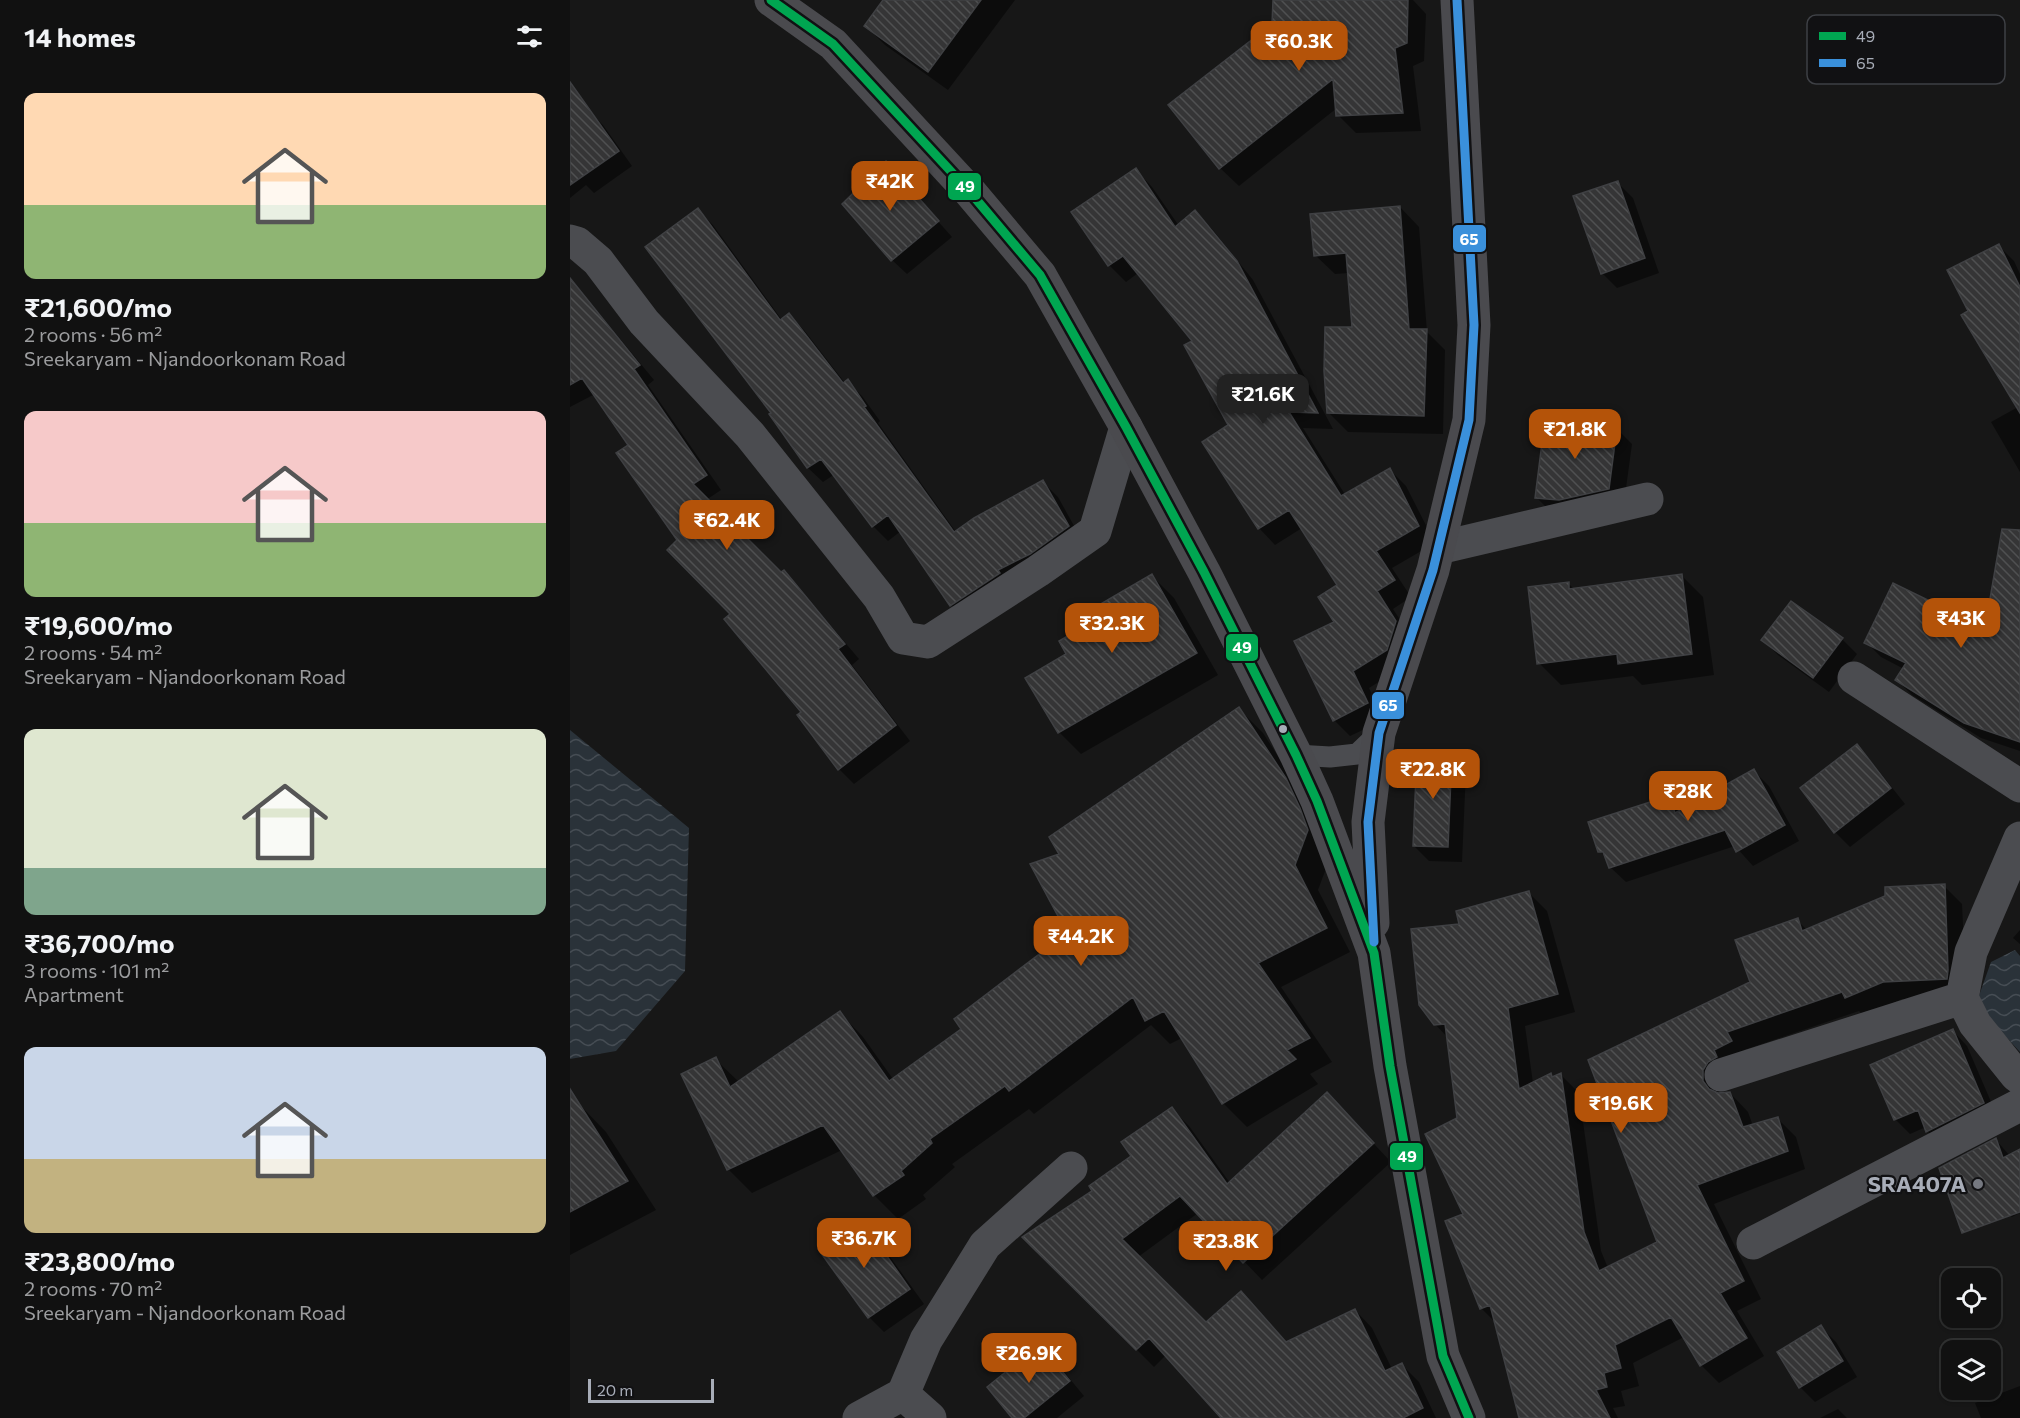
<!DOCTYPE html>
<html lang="en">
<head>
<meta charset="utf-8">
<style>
	body { margin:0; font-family:Commissioner,sans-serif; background:#1e1f1f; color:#f1f3f6; height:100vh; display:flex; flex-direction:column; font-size:22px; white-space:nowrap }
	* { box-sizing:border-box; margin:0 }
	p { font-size:20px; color:#9c9d9f }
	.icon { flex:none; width:33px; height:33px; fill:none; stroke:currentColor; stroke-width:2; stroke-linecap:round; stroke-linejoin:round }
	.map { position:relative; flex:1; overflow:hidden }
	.side { display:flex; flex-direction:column; background:#111; width:570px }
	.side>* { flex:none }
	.buttons { position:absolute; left:1371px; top:1268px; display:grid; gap:12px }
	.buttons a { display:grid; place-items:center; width:60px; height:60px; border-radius:12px; background:#111; box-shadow:0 2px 4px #0004,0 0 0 2px #303131; font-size:30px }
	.scale { position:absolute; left:18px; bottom:15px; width:126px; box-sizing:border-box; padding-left:6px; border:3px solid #a8adb8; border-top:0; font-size:16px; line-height:21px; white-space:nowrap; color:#a8adb8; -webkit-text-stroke:4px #111113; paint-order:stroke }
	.price { position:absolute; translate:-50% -51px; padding:0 14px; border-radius:12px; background:#b45309; color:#fff; font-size:20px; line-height:39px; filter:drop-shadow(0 2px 3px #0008) }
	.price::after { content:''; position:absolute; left:50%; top:36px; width:18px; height:14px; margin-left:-9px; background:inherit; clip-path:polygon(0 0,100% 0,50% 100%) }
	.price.selected { background:#222; color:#fff }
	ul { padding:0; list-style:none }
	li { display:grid; align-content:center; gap:12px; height:318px; padding:0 24px }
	li span { display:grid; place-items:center; height:186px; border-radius:12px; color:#555 }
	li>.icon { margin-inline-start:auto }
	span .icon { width:108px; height:108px; fill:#fffc; stroke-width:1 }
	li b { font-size:26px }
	h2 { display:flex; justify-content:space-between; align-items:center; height:72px; padding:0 24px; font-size:26px }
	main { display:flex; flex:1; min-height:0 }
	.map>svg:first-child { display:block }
	.water { fill:url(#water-waves) }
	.shadow { fill:#0007 }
	.building { fill:url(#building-back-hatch); stroke:#3f4043; stroke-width:1.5 }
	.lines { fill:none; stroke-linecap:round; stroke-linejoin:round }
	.service { stroke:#4b4c50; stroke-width:21 }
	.minor { stroke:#4b4c50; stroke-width:33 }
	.secondary { stroke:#4a4a4e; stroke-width:33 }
	.bus-1-casing { stroke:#111113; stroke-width:14 }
	.bus-2-casing { stroke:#111113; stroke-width:14 }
	.bus-1 { stroke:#00a651; stroke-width:9 }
	.bus-2 { stroke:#3a90db; stroke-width:9 }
	.bus-dot { fill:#a8adb8; stroke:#111113; stroke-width:2 }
	.poi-dot { fill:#757880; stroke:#111113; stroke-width:2 }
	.labels { text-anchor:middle; stroke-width:4.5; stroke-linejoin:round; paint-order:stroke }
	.poi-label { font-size:22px; font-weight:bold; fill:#a8adb8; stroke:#111113; text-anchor:end }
	.key { fill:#111113; stroke:#3e4045; stroke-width:1.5 }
	.key-label { font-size:16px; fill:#a8adb8 }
	.line-badge { stroke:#111113; stroke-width:2 }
	.badge-label { font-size:16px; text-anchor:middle; font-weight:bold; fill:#fff }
</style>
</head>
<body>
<main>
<section class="side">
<h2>14 homes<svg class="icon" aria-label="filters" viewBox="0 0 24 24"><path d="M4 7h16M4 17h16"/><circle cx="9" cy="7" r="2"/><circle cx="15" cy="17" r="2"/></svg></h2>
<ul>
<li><span style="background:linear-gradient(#ffd9b3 60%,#8fb573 0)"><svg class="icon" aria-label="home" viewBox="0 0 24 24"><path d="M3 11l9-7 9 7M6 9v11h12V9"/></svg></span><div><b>₹21,600/mo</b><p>2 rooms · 56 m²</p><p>Sreekaryam - Njandoorkonam Road</p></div></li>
<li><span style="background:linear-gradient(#f6c9c9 60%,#8fb573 0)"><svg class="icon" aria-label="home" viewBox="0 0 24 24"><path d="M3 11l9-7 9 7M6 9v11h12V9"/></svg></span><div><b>₹19,600/mo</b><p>2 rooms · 54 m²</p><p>Sreekaryam - Njandoorkonam Road</p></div></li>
<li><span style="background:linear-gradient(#dfe7d0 75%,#7fa58c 0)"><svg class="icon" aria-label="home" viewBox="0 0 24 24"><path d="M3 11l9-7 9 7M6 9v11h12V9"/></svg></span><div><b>₹36,700/mo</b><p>3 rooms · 101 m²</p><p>Apartment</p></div></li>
<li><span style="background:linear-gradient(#c9d6e8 60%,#c2b280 0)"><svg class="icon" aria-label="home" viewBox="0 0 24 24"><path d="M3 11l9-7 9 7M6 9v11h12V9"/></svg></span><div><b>₹23,800/mo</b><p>2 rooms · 70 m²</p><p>Sreekaryam - Njandoorkonam Road</p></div></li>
</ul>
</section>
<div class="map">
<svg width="1450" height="1418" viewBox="0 0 1450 1418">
	<defs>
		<pattern id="water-waves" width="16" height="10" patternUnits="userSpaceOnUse" patternTransform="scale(1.5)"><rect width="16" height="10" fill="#2a3239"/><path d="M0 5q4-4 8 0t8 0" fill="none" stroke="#464d54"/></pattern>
		<pattern id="building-back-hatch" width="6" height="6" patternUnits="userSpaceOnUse" patternTransform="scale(1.5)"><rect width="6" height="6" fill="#353536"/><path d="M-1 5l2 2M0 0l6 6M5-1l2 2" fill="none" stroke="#4f5051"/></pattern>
	</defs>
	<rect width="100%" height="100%" fill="#171717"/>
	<path class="water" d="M0,730L119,828L115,971L46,1051L0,1059Z
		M1445,950L1450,956V1052L1406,1004L1421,962Z"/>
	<path class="shadow" d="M315,0H445L378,90L315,45L296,26Z
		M705,0H843L856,14L854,61L843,66L851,131L786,133L768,115L767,108L669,186L650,168L600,105L704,25Z
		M18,110L33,125L62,166L24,193L16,185L0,198V123Z
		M316,163L382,237L337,274L322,260Z
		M566,170L582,187L609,226L625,212L642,229L683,280L763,429L733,428L776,496L820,470L836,486L865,543L822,568L841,597L823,609L842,638L833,667L799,688L814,720L780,736L764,720L769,585L732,528L705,545L689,528L660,426L624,341L568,273L556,282L539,265Z
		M1048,183L1063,198L1089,273L1047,288L1032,273Z
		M830,207L849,227L857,332L875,350L873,434L778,432L759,413L784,329L779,273L765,274L745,255Z
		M128,210L143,225L212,320L219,315L234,330L275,383L277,381L292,396L310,421L308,423L386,532L473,482L488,497L513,542L396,620L381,605L331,531L318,541L303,526L265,474L253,482L238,468L201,415L203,413Z
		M1429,246L1444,261L1450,274V472L1421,422L1448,407L1400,312Z
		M13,297L28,312L84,380L78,385L151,490L136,500L211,574L214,572L228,587L289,659L282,665L340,741L284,784L269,769L233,713L109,541L60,445L25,394L0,407V306Z
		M1047,429L1062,444L1054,503L981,512L966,497Z
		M1432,537L1450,541V751L1411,738L1342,695L1327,680L1334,669L1311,657L1296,642L1416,630Z
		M1111,575L1133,597L1144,675L1072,685L1063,676L991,685L969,663L998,583L1004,589Z
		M582,576L604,598L648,675L511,754L489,732L498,655L517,626Z
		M1272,639L1287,654L1259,692L1208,655L1193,640Z
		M669,709L693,733L739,804L761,855L748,890L780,952L711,987L762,1062L740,1074L748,1084L677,1127L653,1103L612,1038L600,1044L581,1025L464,1114L459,1109L382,1164L385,1167L353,1195L356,1199L328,1219L304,1195L272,1150L182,1193L158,1169L145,1059L169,1082L270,1013L293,1037L323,1079L393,1029L499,933L491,854Z
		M1287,746L1301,761L1335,804L1280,847L1265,832Z
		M881,755L896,770L892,862L859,861L844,846Z
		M1184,771L1199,786L1229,841L1183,866L1165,846L1056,882L1040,867L1037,859L1030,851L1099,797L1112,811Z
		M1374,886L1392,904L1396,989L1395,997L1332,999L1294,1016L1289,1011L1174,1050L1179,1060L1150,1090L1151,1094L1160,1093L1178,1112L1183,1126L1208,1119L1226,1137L1235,1169L1144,1204L1191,1299L1167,1311L1194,1356L1149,1383L1131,1365L1114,1337L1063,1363L1069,1386L1051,1391L1055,1406L1043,1408L1048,1418H951L926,1323L911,1308L895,1214L889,1119L878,1038L865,1024L891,925L958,892L977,911L1005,1012L955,1026L963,1083L980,1075L984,1078L991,1075L1009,1093L1031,1251L1038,1268L1089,1243L1020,1061L1181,982L1227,920L1238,931Z
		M1450,930V944L1443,938Z
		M1383,1031L1397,1046L1428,1118L1372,1146L1358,1132L1356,1127L1340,1134L1325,1119Z
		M8,1103L36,1132L86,1210L0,1255V1108Z
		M601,1108L619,1126L660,1183L774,1112L821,1162L692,1280L628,1213L568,1257L636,1324L688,1310L717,1343L785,1310L802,1328L822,1369L832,1365L849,1382L866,1418H654L596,1355L584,1367L455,1237L524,1191L564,1156Z
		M1426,1140L1440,1156L1450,1151V1213L1442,1217L1431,1207Z
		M290,1221L305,1236L354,1304L314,1332L299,1317L250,1249Z
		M1251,1327L1266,1342L1287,1377L1245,1402L1230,1387Z
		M470,1346L485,1361L514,1396L487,1418H444Z
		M1450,1386V1418H1411L1405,1403Z
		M1268,1409L1277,1418H1250Z"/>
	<path class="building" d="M313,0H411L358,72L294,26Z
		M703,0H838L837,43L825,48L833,113L766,116L763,79L649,169L598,105L702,24Z
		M0,82L49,151L0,185Z
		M316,161L369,221L321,261L272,204Z
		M566,168L605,227L625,210L667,261L748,413L719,412L771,496L820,468L849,526L806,551L825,580L807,591L826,621L817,650L783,671L798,703L763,721L724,641L764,622L748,597L767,585L719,510L688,529L632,442L658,425L614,345L622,341L553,256L538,266L501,212Z
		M1048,181L1075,258L1031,274L1003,196Z
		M830,206L839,329H857L854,416L757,413L754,371L755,327H782L776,253L744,256L740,214Z
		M128,208L210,320L219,313L273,383L278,379L296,406L294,407L384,532L404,518L473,480L499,526L460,554L428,570L430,573L380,606L318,515L302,527L251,459L237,468L199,414L201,413L75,247Z
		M1429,244L1450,287V413L1391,315L1398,311L1377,270Z
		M0,278L70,365L64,369L137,475L123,484L211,572L214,570L275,644L268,649L326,725L268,770L227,715L231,712L154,619L160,614L97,550L107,540L46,453L58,445L12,378L0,385Z
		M975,419L1047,428L1039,489L989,500L965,498Z
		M1432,529L1450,530V742L1394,723L1325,680L1336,663L1294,643L1323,583L1415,628Z
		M582,574L627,653L488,733L455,678L496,654L489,641L515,626L510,616Z
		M1112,574L1122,654L1048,664L1047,654L967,664L958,587L999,582V589Z
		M1221,601L1273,638L1243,678L1191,640Z
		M669,707L716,778L730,808L738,830L725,865L757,928L688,963L740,1038L717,1050L726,1059L652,1104L594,1011L575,1021L563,997L439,1091L435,1086L360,1139L362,1143L331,1171L334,1175L303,1196L253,1125L157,1170L111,1074L146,1057L160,1087L270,1011L319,1081L391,1029L384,1019L497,933L460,864L489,854L479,837Z
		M1287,744L1321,788L1264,833L1230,788Z
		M847,752L882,753L878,847L843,846Z
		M1184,769L1215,825L1166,852L1155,830L1039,868L1033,852H1028L1018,822L1099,796L1105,813Z
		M1375,884L1378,970L1377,979L1313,982L1275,998L1272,992L1157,1032L1162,1041L1144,1050L1147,1057L1138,1062L1133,1070V1081L1139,1089L1148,1093L1160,1092L1173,1127L1208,1117L1218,1151L1127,1185L1174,1281L1150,1293L1177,1338L1130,1366L1101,1317L1045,1345L1051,1368L1034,1373L1037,1387L1026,1390L1040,1418H949L920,1305L910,1309L875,1221L893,1214L855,1134L887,1118L875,1024L864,1025L849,1005L841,929L889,924L886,911L959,891L988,994L938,1008L949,1089L981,1073L982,1077L991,1073L1014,1232L1029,1271L1087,1242L1018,1060L1180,982L1165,940L1228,918L1232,931L1315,896V887Z
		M1383,1029L1414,1103L1356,1132L1348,1110L1324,1120L1300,1065Z
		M0,1089L58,1181L0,1212Z
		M757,1092L804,1143L673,1263L610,1196L552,1239L636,1322L671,1291L716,1342L785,1309L815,1371L832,1363L853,1408L833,1418H651L579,1338L566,1350L452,1237L522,1191L519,1186L561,1156L551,1142L602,1107L657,1184Z
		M1426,1138L1433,1158L1450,1149V1212L1392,1233L1369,1168Z
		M291,1219L340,1289L298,1318L248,1249Z
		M1251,1325L1273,1361L1229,1388L1207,1352Z
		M470,1344L500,1381L454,1418H442L417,1387Z"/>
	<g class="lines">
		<path class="service" d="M726,755L760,757L787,754L809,733"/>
		<path class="minor" d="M0,241L7,243L28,261L74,322L180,435L309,597L333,638L358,642L468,571L525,531L556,427
			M869,548L1077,499
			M1284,678L1450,786
			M1450,838L1401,952L1392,998L1405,1024L1446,1075L1450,1078
			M1151,1075L1392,998
			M1183,1243L1450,1105
			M333,1394L356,1340L415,1245L501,1168
			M289,1418L333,1394L360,1418"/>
		<path class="secondary" d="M201,0L263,44L400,192L470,275L556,427L634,572L726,755L747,801L804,953L820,1066L873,1356L899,1418
			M803,923L798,822L809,733L863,570L899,420L904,325L887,0"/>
		<g class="bus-1-casing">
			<path id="bus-1" d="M201,0L263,44L400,192L470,275L556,427L634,572L726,755L747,801L804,953L820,1066L873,1356L899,1418"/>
		</g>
		<g class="bus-2-casing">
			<path id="bus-2" d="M804,942L798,822L809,733L863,570L899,420L904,325L887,0"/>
		</g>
		<use href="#bus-1" class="bus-1"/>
		<use href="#bus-2" class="bus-2"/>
	</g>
	<circle class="bus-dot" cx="713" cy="729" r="5"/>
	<circle class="poi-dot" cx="1408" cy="1184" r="6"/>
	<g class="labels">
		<g class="poi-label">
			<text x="1396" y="1192">SRA407A</text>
		</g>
	</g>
	<rect x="1237" y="15" width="198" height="69" rx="9" class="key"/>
	<rect x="1249" y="32" width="27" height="8" fill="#00a651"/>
	<rect x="1249" y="59" width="27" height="8" fill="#3a90db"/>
	<g class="key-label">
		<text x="1286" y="42">49</text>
		<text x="1286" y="69">65</text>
	</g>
	<g class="line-badge">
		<rect x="377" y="172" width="35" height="29" rx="6" fill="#00a651"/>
		<rect x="882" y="224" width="35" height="29" rx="6" fill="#3a90db"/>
		<rect x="655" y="633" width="34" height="29" rx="6" fill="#00a651"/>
		<rect x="801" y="691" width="34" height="29" rx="6" fill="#3a90db"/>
		<rect x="819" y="1142" width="35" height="29" rx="6" fill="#00a651"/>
	</g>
	<g class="badge-label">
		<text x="395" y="192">49</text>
		<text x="899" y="245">65</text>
		<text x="672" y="653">49</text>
		<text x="818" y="711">65</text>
		<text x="837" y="1162">49</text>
	</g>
</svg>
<div class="buttons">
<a><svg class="icon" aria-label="locate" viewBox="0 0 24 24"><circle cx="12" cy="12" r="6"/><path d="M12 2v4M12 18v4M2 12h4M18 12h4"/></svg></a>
<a><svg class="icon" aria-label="layers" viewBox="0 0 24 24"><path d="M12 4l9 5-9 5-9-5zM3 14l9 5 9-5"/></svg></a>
</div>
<div class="scale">20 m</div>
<b class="price" style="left:729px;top:72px">₹60.3K</b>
<b class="price" style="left:320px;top:212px">₹42K</b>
<b class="price selected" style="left:693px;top:425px">₹21.6K</b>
<b class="price" style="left:1005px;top:460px">₹21.8K</b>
<b class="price" style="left:157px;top:551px">₹62.4K</b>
<b class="price" style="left:1391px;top:649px">₹43K</b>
<b class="price" style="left:542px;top:654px">₹32.3K</b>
<b class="price" style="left:863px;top:800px">₹22.8K</b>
<b class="price" style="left:1118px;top:822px">₹28K</b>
<b class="price" style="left:511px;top:967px">₹44.2K</b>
<b class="price" style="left:1051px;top:1134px">₹19.6K</b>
<b class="price" style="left:294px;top:1269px">₹36.7K</b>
<b class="price" style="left:656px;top:1272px">₹23.8K</b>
<b class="price" style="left:459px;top:1384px">₹26.9K</b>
</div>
</main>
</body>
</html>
